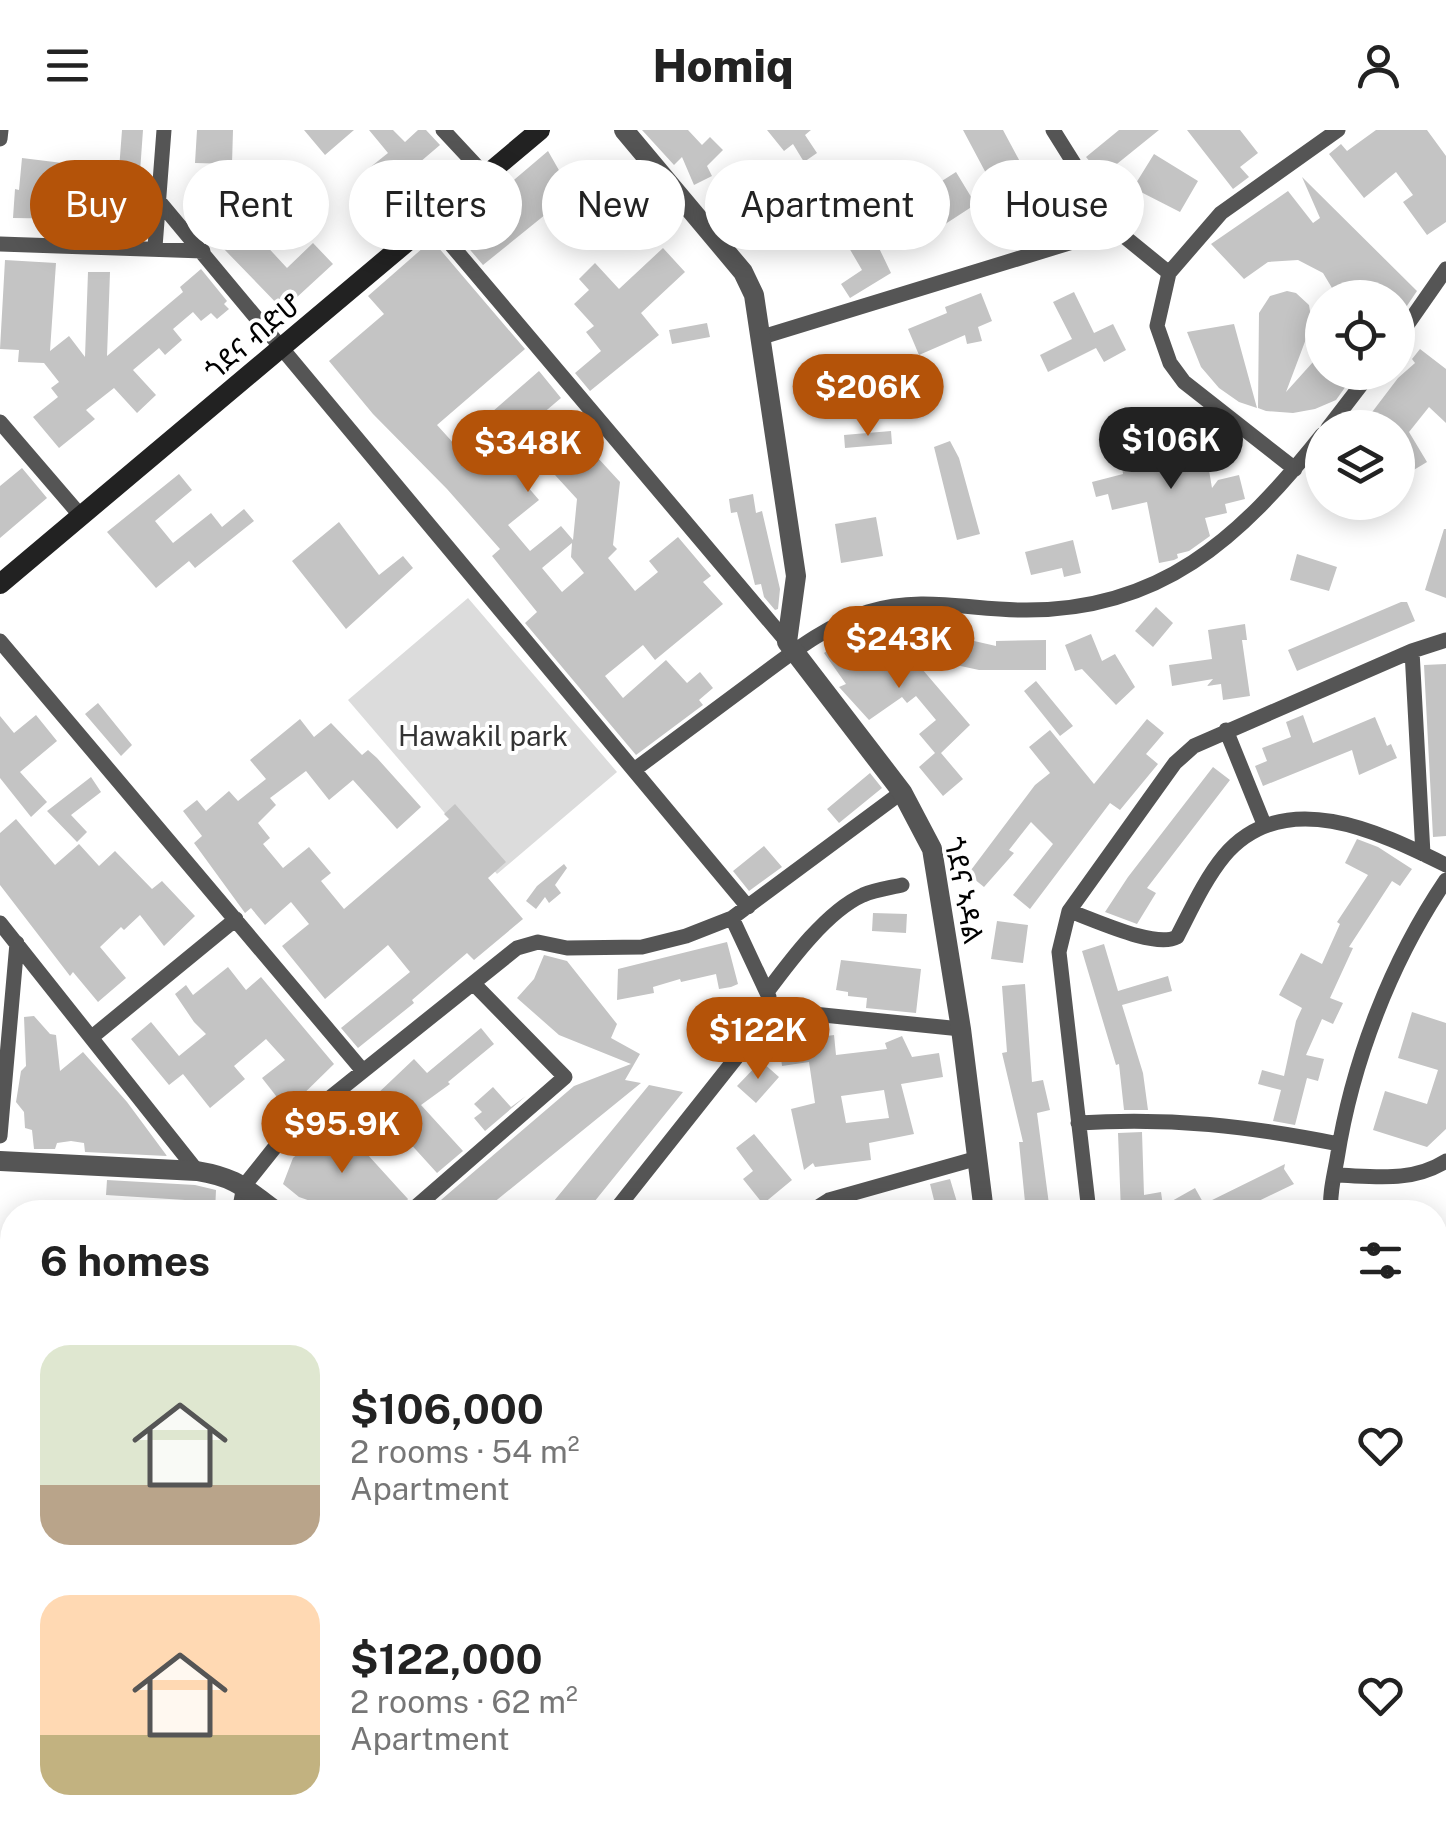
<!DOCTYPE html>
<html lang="en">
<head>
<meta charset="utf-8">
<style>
	body { margin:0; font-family:"Public Sans","Noto Sans Ethiopic",sans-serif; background:#f2f2f2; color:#222; height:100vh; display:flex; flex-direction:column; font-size:38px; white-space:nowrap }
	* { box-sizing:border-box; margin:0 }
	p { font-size:32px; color:#767676 }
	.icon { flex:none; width:55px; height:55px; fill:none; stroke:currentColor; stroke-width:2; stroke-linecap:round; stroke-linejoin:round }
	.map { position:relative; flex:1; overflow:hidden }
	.sheet { position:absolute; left:0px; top:1070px; width:1448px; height:640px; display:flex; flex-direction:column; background:#fff; border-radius:40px 40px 0 0; box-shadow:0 5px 25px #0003 }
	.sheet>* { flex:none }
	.banner { position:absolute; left:30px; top:30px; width:1388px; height:90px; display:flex; gap:20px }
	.controls { position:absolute; left:1305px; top:150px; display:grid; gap:20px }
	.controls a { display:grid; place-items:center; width:110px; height:110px; border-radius:50%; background:#fff; box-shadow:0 5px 25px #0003; font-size:50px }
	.price { position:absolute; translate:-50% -85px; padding:0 22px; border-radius:35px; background:#b45309; color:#fff; font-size:32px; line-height:65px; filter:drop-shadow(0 2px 5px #0008) }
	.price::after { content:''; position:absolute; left:50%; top:60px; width:30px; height:22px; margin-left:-15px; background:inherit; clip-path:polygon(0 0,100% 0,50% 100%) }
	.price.active { background:#222; color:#fff }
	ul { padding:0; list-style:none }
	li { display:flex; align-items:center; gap:30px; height:250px; padding:0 40px }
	li span { display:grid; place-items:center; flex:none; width:280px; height:200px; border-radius:30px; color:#555 }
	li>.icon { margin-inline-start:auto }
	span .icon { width:120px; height:120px; fill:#fffc; stroke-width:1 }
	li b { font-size:42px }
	h2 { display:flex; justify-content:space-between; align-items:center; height:120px; padding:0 40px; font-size:42px }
	.pill { padding:0 35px; border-radius:45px; background:#fff; box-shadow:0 5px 25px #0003; font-size:35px; line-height:90px }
	.pill.active { background:#b45309; color:#fff }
	header { display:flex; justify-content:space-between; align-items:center; height:130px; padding:0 40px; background:#fff; font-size:45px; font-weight:800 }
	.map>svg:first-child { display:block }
	.green { fill:#dcdcdc }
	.building { fill:#c4c4c4; fill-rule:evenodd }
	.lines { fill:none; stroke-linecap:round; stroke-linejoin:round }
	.minor { stroke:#555; stroke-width:15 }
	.tertiary { stroke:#555; stroke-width:20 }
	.secondary { stroke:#222; stroke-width:20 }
	.labels { text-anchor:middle; stroke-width:8; stroke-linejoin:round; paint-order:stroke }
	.street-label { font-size:28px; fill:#000; stroke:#fff }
	.park-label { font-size:28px; fill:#333; stroke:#fff }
</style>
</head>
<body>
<header><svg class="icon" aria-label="menu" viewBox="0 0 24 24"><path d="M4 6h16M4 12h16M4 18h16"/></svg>Homiq<svg class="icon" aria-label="person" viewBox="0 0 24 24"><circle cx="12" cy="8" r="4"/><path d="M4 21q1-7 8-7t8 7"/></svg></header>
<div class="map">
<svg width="1446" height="1710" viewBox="0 0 1446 1710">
	<rect width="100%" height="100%" fill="#fff"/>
	<path class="green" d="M468,468L617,642L497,744L348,570Z"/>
	<path class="building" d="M122,0H143L140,42H149L147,61H143L139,96L80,93V89L13,88L15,59L19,60L22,28L119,40Z
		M197,0H233L232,34L195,33Z
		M304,0H354L325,25Z
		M369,0H393L405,12L418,0H426L440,15L386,61L368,39L388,23Z
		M642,0H688L702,15L710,7L723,20L707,36L712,46L694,55L682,27L674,35Z
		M767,0H811L805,5L817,23L804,32L793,14L784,21Z
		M963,0H1003L1025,41L1037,31L1060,62L1043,75L1067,87L1058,105L1016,85L1035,76L1006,38L988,47Z
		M1119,0H1159L1102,46L1086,27Z
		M1187,0H1240L1258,23L1240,37L1249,47L1233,59Z
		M1376,0H1427L1446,26V92L1427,105L1403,72L1413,65L1396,42L1364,68L1329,24L1341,14L1347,21Z
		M548,21L572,63L483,135L454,101Z
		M1154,24L1198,51L1180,82L1133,58Z
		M956,42L973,70V76L933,102L912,70Z
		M1302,47L1417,161L1398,189V168H1338L1323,143L1298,130L1268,132L1244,149L1211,114L1288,61L1313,93L1320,88Z
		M210,56L226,76L249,58L268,81L249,97L287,138L313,113L333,134L283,180L224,119L227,116L191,71Z
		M884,68L900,111L879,118L891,143L850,168L841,154L862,140L845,111L864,100L856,79Z
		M432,110L525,219L437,295L476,338L505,314L484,289L539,241L561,268L509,312L539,346L527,356L539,370L508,395L530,421L561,396L573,410L577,369L555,345L582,320L588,326L597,327L620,352L613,415L617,419L608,428L635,461L658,442L649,431L678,407L711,446L703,452L723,474L655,530L643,515L605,546L623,568L666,530L687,553L700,542L713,558L699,570L703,575L636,625L525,493L537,482L492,426L500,419L447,359L373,284L329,231L384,184L368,166ZM572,413L571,427L584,443L562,462L542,438Z
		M663,118L685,142L641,183L659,205L590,261L575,243L601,221L586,202L594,196L574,174L589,160L579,149L595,133L619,159Z
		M5,130L56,133L50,221L69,206L85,227L88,142H110L107,226L183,162L180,157L201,139L227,171L224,174L229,179L217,189L211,183L201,191L193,182L173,199L182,210L165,225L159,218L133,240L156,265L137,283L114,258L86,280L95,289L59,318L33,287L58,267L51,258L59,252L44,233L18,232L19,220L0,219Z
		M1287,161L1296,163L1309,175L1312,193L1286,262L1322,222V242H1356L1336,270L1315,279L1293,283L1266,281L1258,278L1259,183L1270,166Z
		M1074,162L1094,203L1113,194L1126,220L1104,232L1096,218L1048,242L1040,225L1072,209L1053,172Z
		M981,163L992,191L978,197L982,211L967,214L965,205L919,225L908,199L947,183L945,177Z
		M707,193L710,207L672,214L669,200Z
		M1234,194L1257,278L1239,272L1219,258L1201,237L1187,202Z
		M1420,219L1446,239V293L1429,277L1409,302L1427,332L1412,341L1398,318V298H1360L1398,248L1415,233L1412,229Z
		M895,234L908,235L905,288L892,287Z
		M891,301L892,314L845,318L844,305Z
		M1140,304L1143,324L1190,310L1204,311L1212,358L1218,350L1239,345L1245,369L1225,374L1227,383L1205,388L1210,406L1189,421L1177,424L1178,428L1174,430L1159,433L1147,372L1112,380L1108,364L1096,367L1092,352L1123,344L1118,307Z
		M950,311L959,328L980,404L957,410L934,317Z
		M22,338L47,368L0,408V356Z
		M179,344L192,360L155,391L173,413L211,383L222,397L244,379L254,391L195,438L189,431L156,458L107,402Z
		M753,364L756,383L762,381L780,459L778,479L775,480L764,467L761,454L755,455L737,382L731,383L729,369Z
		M876,387L883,426L841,433L835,394Z
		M339,392L379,445L403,426L413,438L346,499L292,431Z
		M1444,399H1446V468L1425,460Z
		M1073,410L1081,443L1064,447L1062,438L1031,445L1025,422Z
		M1297,424L1337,437L1329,461L1290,450Z
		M1401,472H1407L1415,491L1297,541L1288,520Z
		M1156,477L1173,493L1153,517L1135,501Z
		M889,494L897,511L916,502L928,529L910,525L970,595L941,623L963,649L943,666L919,637L935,623L919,604L936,590L916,566L907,573L902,567L869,590L839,557L846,554L824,523L848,505L852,510Z
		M1245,494L1247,510H1242L1250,566L1223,570L1221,554L1207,556L1213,549L1172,556L1169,535L1212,529L1208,500Z
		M939,503L996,516V511L1046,510V540H979L933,530Z
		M1091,504L1102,531L1115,524L1135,557L1116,575L1082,539L1075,541L1065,515Z
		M1446,534V706L1433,707L1424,535Z
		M1036,551L1073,596L1060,606L1024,561Z
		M98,573L132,615L121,626L85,584Z
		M36,585L57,611L20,642L47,672L31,687L0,648V586L14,603Z
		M1303,585L1313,613L1375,587L1387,616L1391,614L1397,628L1359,645L1352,620L1263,656L1255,636L1267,631L1262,618L1291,607L1286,592Z
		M300,589L314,607L331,593L362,625L368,620L377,628L421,677L397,699L353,650L329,670L306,641L270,668L276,675L258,693L270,708L263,714L283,738L309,717L331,743L321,751L344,779L449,689L444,684L455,674L506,732L488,748L523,789L474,830L467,823L412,870L414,873L358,918L341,898L410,842L388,815L325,869L282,816L309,794L291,772L265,795L251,778L245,783L194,713L202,706L183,681L197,670L206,681L229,661L238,671L266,649L250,630Z
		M1147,589L1164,603L1146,624L1158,634L1120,680L1110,673L1030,779L1013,765L1053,714L1031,692L1009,720L1014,723L984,757L968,744L1035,655L1050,643L1029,617L1050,600L1094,654Z
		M1213,637L1230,650L1147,758L1156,763L1137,794L1105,782L1128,747Z
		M870,643L882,658L839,693L827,679Z
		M91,647L101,662L71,685L87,702L77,712L47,681Z
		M16,689L55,735L79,714L99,736L115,721L152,759L162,751L195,786L164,816L140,785L124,800L121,797L100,817L126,848L98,872L73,842L70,846L0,755V703Z
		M1357,709L1378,717L1412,739L1400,756L1392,751L1349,817L1353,818L1330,868L1343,873L1333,894L1322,889L1306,925L1324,929L1318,951L1307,948L1295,995L1273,991L1281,960L1258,954L1262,940L1284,946L1296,891L1302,878L1279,865L1301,823L1322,834L1340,794L1337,792L1368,745L1345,733Z
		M764,716L782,737L749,761L733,741Z
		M564,734L567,738L555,755L561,763L549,773L545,767L536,779L526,771L537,756Z
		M873,783L907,784L906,803L872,801Z
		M997,791L1028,795L1023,833L991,829Z
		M727,812L738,854L731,857L719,859L716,844L681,852L680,849L653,857L654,863L617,870L618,839Z
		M1104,814L1118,861L1168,846L1172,861L1122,875L1143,943L1148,980H1124L1119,934L1116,935L1082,821Z
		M544,825L567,831L617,894L611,908L640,924L625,950L641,953L482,1082H427L574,956L631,934L559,905L517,868L534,849Z
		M841,830L921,839L916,883L866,878L867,868L848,866V862L836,860Z
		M228,837L246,860L261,847L334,934L287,980L262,948L285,930L266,909L234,936L245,949L210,978L183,944L169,955L131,909L151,892L179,926L206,904L194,892L175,864L186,855L193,865Z
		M1025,854L1032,952L1043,950L1050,980L1037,983L1050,1082H1026L1019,1012H1023L1002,923L1007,922L1002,856Z
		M1412,882L1446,893V999L1427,1017L1373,1000L1385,961L1427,974L1438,940L1398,928Z
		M34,886L50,904L56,905L60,941L83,922L127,972L167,1026L85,1022L84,1013L71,1011L57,1013L55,1019H34L32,1000L25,998L24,982L16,972L21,941L26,936L24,887Z
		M481,898L494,914L448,952L450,954L421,975L463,1021L437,1043L407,1010L410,1008L375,966L414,929L427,943Z
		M834,905L836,925L887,919L885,913L902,906L912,927L939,923L943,947L901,954L914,1004L869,1013L871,1030L815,1037L813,1033L804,1040L791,979L815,973L809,932L782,936L779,913ZM884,960L889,988L846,993L841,966Z
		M761,931L779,947L756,973L737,956Z
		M649,955L683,962L586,1082H545Z
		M493,957L511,977L526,966L485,1001L474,988L482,982L474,974Z
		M336,990L408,1069L399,1082H342L299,1067L283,1054L293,1028Z
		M1142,1002L1144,1065L1161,1062L1163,1076L1195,1058L1204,1074L1285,1034L1284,1039L1294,1054L1236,1082H1121L1118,1003Z
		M754,1004L792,1050L763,1074L743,1049L753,1041L736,1018Z
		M950,1049L960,1082H903V1079L934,1070L930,1054Z
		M107,1050L195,1055L216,1060L215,1082H185V1070L106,1065Z"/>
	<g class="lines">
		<path class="minor" d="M443,0L485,45
			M1053,0L1115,99L1169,143
			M0,9L1,0
			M158,70L748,777
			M431,91L787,512
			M0,114L203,121
			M155,117L164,0
			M762,207L1115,99
			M1398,208L1446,139
			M0,292L80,385
			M1328,298L1371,242
			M1295,339L1184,252L1170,233L1157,196L1169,143L1221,83L1338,0
			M0,511L363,941
			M1412,521L1423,724
			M1226,600L1264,694
			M634,640C673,611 712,582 751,553C788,526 824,496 868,482C919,466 967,479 1019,480C1160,483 1240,408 1322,305
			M1069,781C1093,789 1155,819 1177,807C1191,780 1205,749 1224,726C1284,655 1379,702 1446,735
			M732,788L769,867
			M0,793L197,1041
			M767,862C790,831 827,781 863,765C875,760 889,758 902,755
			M92,907L236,789
			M1078,993C1171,987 1248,996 1339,1014
			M0,1006L17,813
			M1334,1045C1374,1046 1411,1053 1446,1031
			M239,1082L244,1056L287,1002L517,818L538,812L567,818L642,817L686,806L732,788L902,662
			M410,1082L565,947L474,854
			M614,1082L774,880L961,899
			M810,1082L829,1070L978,1028
			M1089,1082L1059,822L1069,781L1175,633L1194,616L1412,521L1446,510
			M1331,1082C1329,1065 1334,1046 1337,1029C1352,932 1391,831 1446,750
			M0,1267H12
			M0,1502L12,1503
			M1435,1593L1446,1595
			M729,1698L739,1710
			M1314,1698L1326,1710
			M184,1710L185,1698
			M422,1710L423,1698"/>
		<path class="tertiary" d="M624,0L743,142L754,165L796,446L787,512L902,662L932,719L961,899L984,1082
			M0,1031L197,1041C239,1048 245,1059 277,1082
			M1435,1239L1446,1204
			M995,1698L1005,1710
			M1188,1698L1193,1710
			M635,1710L636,1698
			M1297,1710L1300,1698"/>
		<path class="secondary" d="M0,454L540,0"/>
	</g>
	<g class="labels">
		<g class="street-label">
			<text transform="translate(253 207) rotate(-40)" y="10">ጎደና ብድሆ</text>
			<text transform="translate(964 760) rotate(79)" y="10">ጎደና ኣዳል</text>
		</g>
		<g class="park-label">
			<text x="483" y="616">Hawakil park</text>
		</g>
	</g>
</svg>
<div class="controls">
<a><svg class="icon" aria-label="locate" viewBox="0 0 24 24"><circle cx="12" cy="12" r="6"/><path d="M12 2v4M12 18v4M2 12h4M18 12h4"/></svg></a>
<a><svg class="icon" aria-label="layers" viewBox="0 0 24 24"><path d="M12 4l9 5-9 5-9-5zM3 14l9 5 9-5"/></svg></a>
</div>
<b class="price" style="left:868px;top:309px">$206K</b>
<b class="price active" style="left:1171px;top:362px">$106K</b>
<b class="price" style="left:528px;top:365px">$348K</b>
<b class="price" style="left:899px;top:561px">$243K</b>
<b class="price" style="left:758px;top:952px">$122K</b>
<b class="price" style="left:342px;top:1046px">$95.9K</b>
<div class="banner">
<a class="pill active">Buy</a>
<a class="pill">Rent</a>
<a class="pill">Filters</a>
<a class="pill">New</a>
<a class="pill">Apartment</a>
<a class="pill">House</a>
</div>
<section class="sheet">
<h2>6 homes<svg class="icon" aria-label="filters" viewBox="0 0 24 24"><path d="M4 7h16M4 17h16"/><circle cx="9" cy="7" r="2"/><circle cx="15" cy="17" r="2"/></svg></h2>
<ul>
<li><span style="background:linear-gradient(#dfe7d0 70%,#b9a48a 0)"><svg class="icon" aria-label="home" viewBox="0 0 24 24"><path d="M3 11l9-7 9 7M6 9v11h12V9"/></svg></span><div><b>$106,000</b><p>2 rooms · 54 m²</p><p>Apartment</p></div><svg class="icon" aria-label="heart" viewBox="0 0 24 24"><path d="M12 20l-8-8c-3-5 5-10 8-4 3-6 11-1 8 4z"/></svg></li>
<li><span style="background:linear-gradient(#ffd9b3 70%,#c2b280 0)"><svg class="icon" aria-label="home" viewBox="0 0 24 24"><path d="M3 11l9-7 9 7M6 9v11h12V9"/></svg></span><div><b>$122,000</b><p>2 rooms · 62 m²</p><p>Apartment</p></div><svg class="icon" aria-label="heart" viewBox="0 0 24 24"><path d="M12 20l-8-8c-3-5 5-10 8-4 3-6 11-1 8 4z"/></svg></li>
</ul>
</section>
</div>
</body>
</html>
